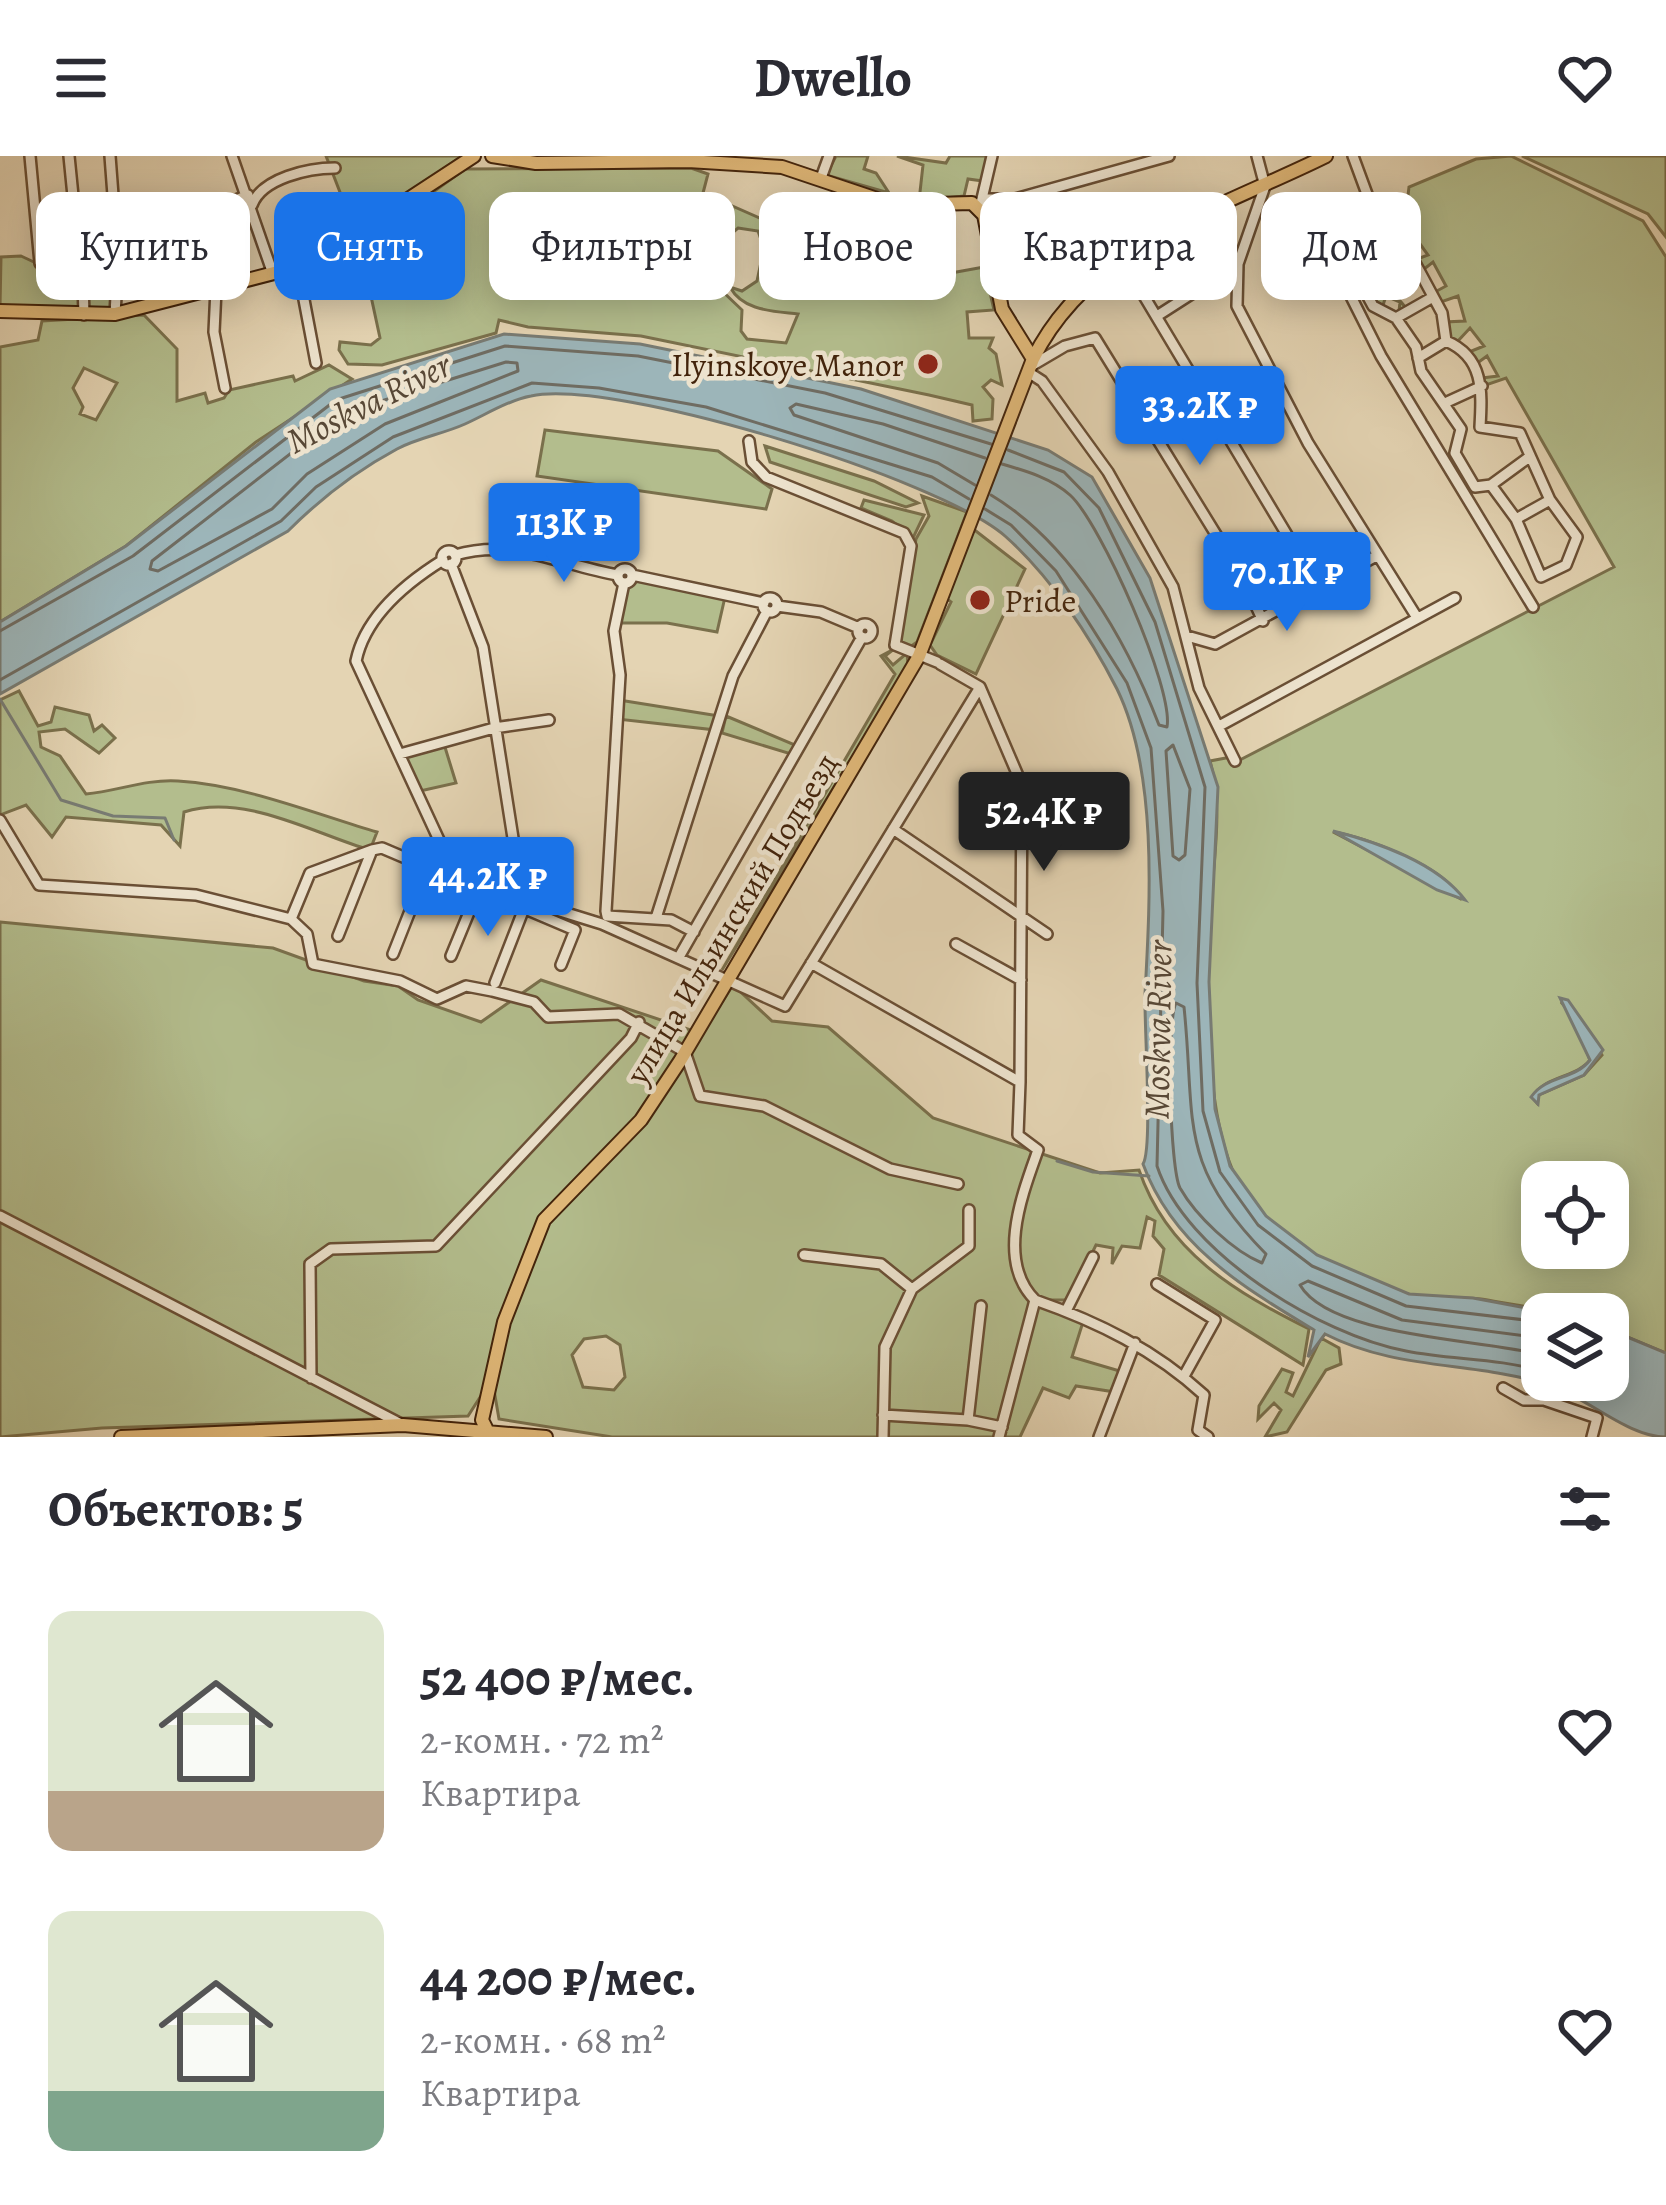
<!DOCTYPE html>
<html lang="ru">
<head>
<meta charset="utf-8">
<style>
	body { margin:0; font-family:Alegreya,serif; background:#f7f7f7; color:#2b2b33; height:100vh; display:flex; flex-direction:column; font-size:45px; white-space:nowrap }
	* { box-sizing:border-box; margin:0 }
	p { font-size:39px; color:#7c7c81 }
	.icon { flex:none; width:66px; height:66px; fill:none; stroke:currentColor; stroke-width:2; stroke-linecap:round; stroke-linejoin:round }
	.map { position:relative; height:1281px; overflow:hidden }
	.side { display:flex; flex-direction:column; background:#fff; flex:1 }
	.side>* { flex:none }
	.banner { position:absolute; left:36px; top:36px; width:1596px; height:108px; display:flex; gap:24px }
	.fabs { position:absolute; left:1521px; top:1005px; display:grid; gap:24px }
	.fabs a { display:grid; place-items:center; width:108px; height:108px; border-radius:24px; background:#fff; box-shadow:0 6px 30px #0003; font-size:60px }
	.price { position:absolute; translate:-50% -102px; padding:0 27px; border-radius:12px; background:#1a73e8; color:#fff; font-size:39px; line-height:78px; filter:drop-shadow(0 3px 6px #0008) }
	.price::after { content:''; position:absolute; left:50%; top:72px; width:36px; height:27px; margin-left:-18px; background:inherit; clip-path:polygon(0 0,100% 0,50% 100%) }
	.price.selected { background:#222; color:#fff }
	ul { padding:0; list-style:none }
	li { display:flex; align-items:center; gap:36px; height:300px; padding:0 48px }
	li span { display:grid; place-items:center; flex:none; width:336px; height:240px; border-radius:24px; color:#555 }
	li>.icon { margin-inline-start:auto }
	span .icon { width:144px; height:144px; fill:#fffc; stroke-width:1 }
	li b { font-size:51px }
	h2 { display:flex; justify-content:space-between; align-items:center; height:144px; padding:0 48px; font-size:51px }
	.tag { padding:0 42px; border-radius:24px; background:#fff; box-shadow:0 6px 30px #0003; font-size:42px; line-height:108px }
	.tag.selected { background:#1a73e8; color:#fff }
	header { display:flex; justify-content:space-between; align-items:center; height:156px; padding:0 48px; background:#fff; font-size:54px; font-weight:700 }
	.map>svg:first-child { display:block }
	.green { fill:#b3bd8d; stroke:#7a704c; stroke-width:3; fill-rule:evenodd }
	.water { fill:#9cb5b9; stroke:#787b73; stroke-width:3 }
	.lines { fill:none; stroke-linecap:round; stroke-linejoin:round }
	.shore { stroke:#6f6c62; stroke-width:3 }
	.stream { stroke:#787b73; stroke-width:3 }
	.minor-casing { stroke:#6a4f35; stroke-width:14 }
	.major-casing { stroke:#42230b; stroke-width:16 }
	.minor { stroke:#ede3ce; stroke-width:9 }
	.major { stroke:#e2ba7a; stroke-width:12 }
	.poi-dot { fill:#8f2418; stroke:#ede3ce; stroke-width:4.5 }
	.labels { text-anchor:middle; stroke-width:9; stroke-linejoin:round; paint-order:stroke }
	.poi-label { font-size:33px; fill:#42230b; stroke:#ede3ce; text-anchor:end }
	.street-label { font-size:33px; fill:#42230b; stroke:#ede3ce }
	.water-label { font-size:36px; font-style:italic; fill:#584836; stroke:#ede3ce }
</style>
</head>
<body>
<header><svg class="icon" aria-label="menu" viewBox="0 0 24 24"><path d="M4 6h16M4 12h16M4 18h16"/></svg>Dwello<svg class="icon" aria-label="heart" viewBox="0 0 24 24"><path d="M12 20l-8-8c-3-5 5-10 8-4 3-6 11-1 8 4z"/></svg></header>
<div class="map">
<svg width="1666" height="1281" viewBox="0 0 1666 1281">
	<rect width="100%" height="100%" fill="#e4d4b3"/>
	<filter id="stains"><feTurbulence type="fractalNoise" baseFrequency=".00167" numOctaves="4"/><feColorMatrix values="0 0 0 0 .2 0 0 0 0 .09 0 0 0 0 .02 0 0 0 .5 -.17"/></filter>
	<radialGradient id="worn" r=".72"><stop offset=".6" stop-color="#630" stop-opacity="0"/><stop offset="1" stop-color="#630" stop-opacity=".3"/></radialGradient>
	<path class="green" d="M326,0H462L355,75Z
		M836,0H868L864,13L876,17L889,37L826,19Z
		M897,0L946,7L950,0H987L983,25L968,23L964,40L919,45L923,9Z
		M1511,0L1643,65L1666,101V1197L1608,1173V1158C1564,1158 1524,1150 1481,1143C1457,1140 1431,1144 1408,1138C1340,1120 1254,1075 1229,1005C1207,943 1207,853 1208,787C1209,729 1226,659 1210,605L1231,601L1232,608L1614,411L1506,222L1486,229L1482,222L1498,220L1487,200L1476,208L1469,196L1484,190L1470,172L1457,186L1448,183L1445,166L1465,165L1458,140L1441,146L1435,136L1446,130L1433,106L1423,114L1417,103L1428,99L1415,81L1406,91L1395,79L1411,77L1404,56L1388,65L1385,60L1407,48L1409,31L1476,3ZM1333,676C1363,680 1449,712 1459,742ZM1561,846L1574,854L1602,899L1584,919L1539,939L1537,947L1532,941C1546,919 1576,922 1590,904L1572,859ZM1542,1026H1608V1092H1542Z
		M1522,0H1666V81L1648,58Z
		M691,12L708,18L703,37L762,63L910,67L913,88L931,91L940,119L984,111L994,154L967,156L969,182H993L989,192L996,198L1002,229L991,224L983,231L993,243L992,263L973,265L972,249L929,239L641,180L528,171L499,164L496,177L382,209L348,208L339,194L340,186L371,189L380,182L369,131L383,117L374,96L383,87L386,70L465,13ZM738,72L758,75L764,92L757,125L742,135L730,131C743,155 773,155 798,158L786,187L747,183L741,175L742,154L720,133L725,83Z
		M1391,85L1401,96L1390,97L1383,110L1399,118L1396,123L1378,116L1397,126L1398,135L1386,128L1406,152L1399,159L1392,157L1399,155L1400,146L1386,140L1382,152L1372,145L1385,136L1376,122L1365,131L1358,113L1374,119L1382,101L1366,96Z
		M21,100L113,143V153L0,151L1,101Z
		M144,159L177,193V245L205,237L208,247L224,242L229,234L293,220L295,225L329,209L352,223L256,286L126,390L0,466V191L38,184L42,165ZM84,212L117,227L96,264L80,258L83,251L73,232Z
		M545,274L718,295L772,333L766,353L537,320Z
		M765,290L874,325L918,347L906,351L770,306Z
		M922,340L967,356L917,486L910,491L902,489L900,481L916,383L929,360Z
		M864,344L924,359L913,382L892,365L861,352Z
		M972,372L1025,413L976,518L937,499L930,489L951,446L947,443Z
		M634,422L725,441L717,476L667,467H618L626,430Z
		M894,493L885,500L893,509L907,497L908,510L722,814L895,518L881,500Z
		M19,535L38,570L51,566L55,551L89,559L94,575L102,569L115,582L99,597L65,573L39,576L41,591L60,600L86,638C118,635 145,623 178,625C244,629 313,657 377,676L370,694C312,677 245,637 184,656L180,690L161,669L66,661L52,681L26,649L0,659V544Z
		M619,544L719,560L716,574L617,563Z
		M726,560L795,589L791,598L722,577Z
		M444,588L456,627L420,635L403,600Z
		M0,766L273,792L364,825L398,830L418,844L481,866L541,824L691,874L679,897L701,879L733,829L772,865L828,871L933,962L1100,1017L1139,1014C1167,1096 1235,1136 1309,1173L1303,1209L1159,1119L1164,1093L1153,1080L1155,1065L1147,1061L1140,1092L1122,1090L1112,1108L1113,1092L1096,1089L1069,1144H1046L1083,1166L1072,1201L1123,1216L1115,1236L1076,1230L1069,1242L1043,1232L1020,1281H612L499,1263L494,1234L486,1232L468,1260L102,1272L0,1281ZM606,1180L620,1189L625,1221L614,1234L583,1231L572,1199L584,1183Z
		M1321,1182L1339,1192L1341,1208L1326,1214L1287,1276L1265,1281L1281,1254L1274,1247L1258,1263L1259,1250L1282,1213L1293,1217L1286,1236L1293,1240Z"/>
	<path class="water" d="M541,49L513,118H504L500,111L517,77L504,50L528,62Z
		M504,178L640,188L861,233L1048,294L1092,321L1150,422L1218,631L1209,826L1215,953L1230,1010L1266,1060L1317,1099L1409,1138L1473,1142L1558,1158H1542V1224H1608V1173L1666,1197V1281C1627,1281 1587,1241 1549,1229C1474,1205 1397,1215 1325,1178L1308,1201L1314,1174C1243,1131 1173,1090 1143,1008C1153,992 1144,869 1145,838C1150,746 1158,617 1117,533C1090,480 1050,420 1005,380C940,323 615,222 531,240C509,244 485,259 465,268C443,278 417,282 397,293C356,315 320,343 288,375L0,538V466L126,390L330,233Z
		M1333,675C1377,686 1437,707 1465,744L1437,734Z
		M1560,842L1568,844L1603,894L1584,919L1539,939L1538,948L1531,941C1546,919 1575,924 1590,904Z"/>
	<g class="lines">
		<path class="shore" d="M506,206L517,207L518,215L385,268L307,318L272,353L158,415L150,413L152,405L343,257Z
			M1008,294L1064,316L1099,352L1155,466L1205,631L1197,827L1203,955L1220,1016L1258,1069L1312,1110L1406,1150L1542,1166
			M975,329L938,307L794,259L790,252L796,248L883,268L985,302
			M991,339C1071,387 1126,483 1159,569L1167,571C1174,533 1101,367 1070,339C1051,322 1026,315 1002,308
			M985,353L1011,369L1056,415L1127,527L1151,592L1163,755L1157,1010C1185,1096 1320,1179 1406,1195C1451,1204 1497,1202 1542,1215
			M0,475L133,400L336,244L505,190L638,200L825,237L991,288
			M0,524L281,365L316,331L393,281L532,227L599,232L706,251L932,321L969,343
			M1173,589L1190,633L1185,699L1179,704L1173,700L1166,595Z
			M1176,847L1184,851C1196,965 1176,1007 1266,1098L1262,1107C1233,1095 1196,1060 1180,1032C1170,1013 1166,866 1176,847Z
			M1542,1182L1402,1164L1308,1125L1300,1129C1331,1182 1485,1183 1542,1199"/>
		<path class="stream" d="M0,543L61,644L113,660L165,662L174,684
			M1057,1005L1093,1016L1149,1020"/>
		<g class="minor-casing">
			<path id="minor" d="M30,0L40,107L83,127L84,159
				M110,0L118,105L115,158
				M232,0L273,118
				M1257,0L1265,30L1238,108L1237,150L1308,287L1416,460
				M1353,0L1374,57
				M821,22L829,0
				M984,43H1015L1169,0
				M981,47L992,0
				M252,49C262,22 309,12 335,12
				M1374,56L1325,82V89L1381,200L1533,451
				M116,62H193L248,39
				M1379,67L1414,105L1442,157L1446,185C1484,201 1482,235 1480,271L1520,277L1550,344L1577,381L1566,409L1541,421L1516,363L1491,329L1475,331L1455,297L1461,273L1421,215L1416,191L1396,162L1373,150L1355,117L1365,93L1390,81
				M298,112L316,207
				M56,114L63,103L79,100L69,0
				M216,133L214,176L225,232
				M1141,135L1320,434
				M1157,160L1238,108
				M1396,162L1433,141
				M1418,202L1446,185
				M1031,210L1065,190L1095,182L1244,424L1263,465
				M1028,216L1042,225L1108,316L1173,431L1199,532L1235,605
				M1447,246L1482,230
				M749,285L752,306L766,321L904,377L911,390L895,489L937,506
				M1491,329L1528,302
				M1516,363L1550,344
				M442 402a7 7 0 1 1 14 0a7 7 0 1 1-14 0Z
				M455,399C515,382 560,409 618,419
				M443,404C406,427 365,461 356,505L445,697L454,708L521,733
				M451,408L483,491L521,733L561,746
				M618 420a7 7 0 1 1 14 0a7 7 0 1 1-14 0Z
				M632,419L764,447
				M624,427L614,475L620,519L606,755L607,760L671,764L694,776
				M763 449a7 7 0 1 1 14 0a7 7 0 1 1-14 0Z
				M777,450L821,456L859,472
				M858 475a7 7 0 1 1 14 0a7 7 0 1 1-14 0Z
				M1187,480L1215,488L1378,399
				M980,531L1022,629L1020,926
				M1221,569L1455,442
				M400,598L494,572L549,564
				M0,664L39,729L196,739L291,763L307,778L313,808L400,825L437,843L466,830L492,835L534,846L548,861L619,858L685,896L700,940L764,950L890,1013L958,1028
				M893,673L1047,778
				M372,694L382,692L575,774L561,809
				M656,762L733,520L767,455
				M291,763L310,717L372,694L338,780
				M956,788L1021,824
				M393,798L429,707L489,733L602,768L785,850L980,531L940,508
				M451,800L477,737
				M679,801L862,481
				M811,807L1020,926L1018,979L1038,994C1022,1039 996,1105 1035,1144L999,1281
				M495,827L523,755
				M0,1060L403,1269
				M804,1099L881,1108L912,1133
				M1157,1128L1215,1164L1184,1220
				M1035,1144C1098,1166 1155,1194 1204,1239L1198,1274L1208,1281
				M1066,1155L1093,1101
				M311,1222L310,1108L331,1093L436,1090L631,882L639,866
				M1503,1232L1524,1244H1544L1597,1262L1592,1281
				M883,1259L968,1264L981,1150
				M968,1264L1002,1271
				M883,1281L885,1191L912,1133L969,1090V1054
				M1099,1281L1135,1187"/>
		</g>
		<g class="major-casing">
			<path id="major" d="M492,0L536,7L688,5L782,11L895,49L972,47L984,59L1002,153L1033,203
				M997,118L1126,93
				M0,155L115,158L309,108L474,0
				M486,1272L482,1264L504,1166L544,1064L641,964L680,905L919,500L1033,203C1089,89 1219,53 1326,0
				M121,1281L403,1269L546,1281"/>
		</g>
		<use href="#minor" class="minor"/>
		<use href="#major" class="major"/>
	</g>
	<g class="poi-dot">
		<circle cx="928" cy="208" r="12"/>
		<circle cx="980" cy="444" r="12"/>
	</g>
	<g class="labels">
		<g class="poi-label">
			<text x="904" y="220">Ilyinskoye Manor</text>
			<text x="1004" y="456" text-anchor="start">Pride</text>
		</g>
		<g class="street-label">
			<text transform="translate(731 762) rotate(-59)" y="12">улица Ильинский Подъезд</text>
		</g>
		<g class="water-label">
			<text transform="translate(368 246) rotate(-27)" y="13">Moskva River</text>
			<text transform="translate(1157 874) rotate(-89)" y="13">Moskva River</text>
		</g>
	</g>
	<rect width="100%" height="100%" filter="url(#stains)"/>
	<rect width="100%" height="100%" fill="url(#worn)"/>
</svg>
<div class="fabs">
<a><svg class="icon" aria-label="locate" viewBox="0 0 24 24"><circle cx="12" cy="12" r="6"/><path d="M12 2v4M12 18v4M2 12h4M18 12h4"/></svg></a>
<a><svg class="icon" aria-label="layers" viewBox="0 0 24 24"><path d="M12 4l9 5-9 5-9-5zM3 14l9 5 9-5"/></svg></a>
</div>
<b class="price" style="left:1200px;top:312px">33.2K ₽</b>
<b class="price" style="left:564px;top:429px">113K ₽</b>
<b class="price" style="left:1287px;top:478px">70.1K ₽</b>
<b class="price selected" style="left:1044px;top:718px">52.4K ₽</b>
<b class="price" style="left:488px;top:783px">44.2K ₽</b>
<div class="banner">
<a class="tag">Купить</a>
<a class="tag selected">Снять</a>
<a class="tag">Фильтры</a>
<a class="tag">Новое</a>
<a class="tag">Квартира</a>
<a class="tag">Дом</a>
</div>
</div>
<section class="side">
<h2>Объектов: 5<svg class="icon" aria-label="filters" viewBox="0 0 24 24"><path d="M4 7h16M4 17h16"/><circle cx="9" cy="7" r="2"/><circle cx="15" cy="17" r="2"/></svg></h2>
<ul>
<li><span style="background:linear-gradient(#dfe7d0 75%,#b9a48a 0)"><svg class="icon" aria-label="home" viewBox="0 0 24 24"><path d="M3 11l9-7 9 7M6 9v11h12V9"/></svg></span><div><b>52 400 ₽/мес.</b><p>2-комн. · 72 m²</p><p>Квартира</p></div><svg class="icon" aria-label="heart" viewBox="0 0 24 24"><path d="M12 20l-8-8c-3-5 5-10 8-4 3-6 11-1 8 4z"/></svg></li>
<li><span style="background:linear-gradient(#dfe7d0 75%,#7fa58c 0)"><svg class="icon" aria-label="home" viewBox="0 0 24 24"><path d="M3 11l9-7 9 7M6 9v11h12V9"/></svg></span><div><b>44 200 ₽/мес.</b><p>2-комн. · 68 m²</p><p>Квартира</p></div><svg class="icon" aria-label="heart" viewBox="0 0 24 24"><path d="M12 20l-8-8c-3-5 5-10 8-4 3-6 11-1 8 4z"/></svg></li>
</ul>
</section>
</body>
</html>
